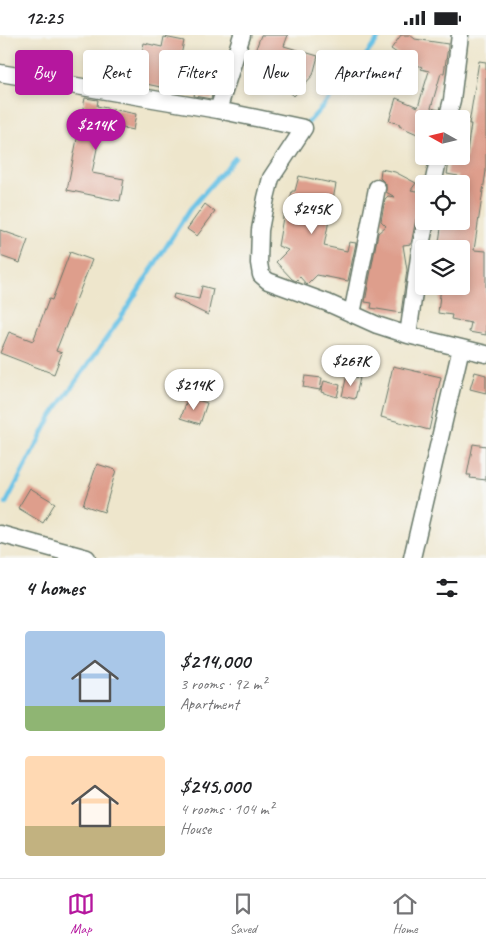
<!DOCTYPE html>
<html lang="en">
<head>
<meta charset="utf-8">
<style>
	body { margin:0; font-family:Caveat,sans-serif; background:#f6f6f6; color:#202124; height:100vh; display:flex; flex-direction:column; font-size:19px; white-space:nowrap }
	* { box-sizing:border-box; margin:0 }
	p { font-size:16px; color:#757577 }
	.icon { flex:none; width:28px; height:28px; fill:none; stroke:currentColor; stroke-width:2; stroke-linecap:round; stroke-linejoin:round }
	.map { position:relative; height:523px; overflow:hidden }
	.panel { display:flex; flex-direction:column; background:#fff; flex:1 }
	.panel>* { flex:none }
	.hud { position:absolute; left:15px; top:15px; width:456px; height:45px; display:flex; gap:10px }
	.needle { width:32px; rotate:278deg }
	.controls { position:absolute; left:415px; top:75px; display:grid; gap:10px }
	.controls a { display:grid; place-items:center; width:55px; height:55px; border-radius:5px; background:#fff; box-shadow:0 2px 8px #0003; font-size:25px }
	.price { position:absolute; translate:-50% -42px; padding:0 11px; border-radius:18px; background:#fff; color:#222; font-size:16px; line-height:32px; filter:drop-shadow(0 1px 2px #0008) }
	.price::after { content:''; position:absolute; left:50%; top:30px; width:15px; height:11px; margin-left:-8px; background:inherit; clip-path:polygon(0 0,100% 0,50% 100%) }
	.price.current { background:#b5179e; color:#fff }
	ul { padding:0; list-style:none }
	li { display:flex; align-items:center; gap:15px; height:125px; padding:0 25px }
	li span { display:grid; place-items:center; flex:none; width:140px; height:100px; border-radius:5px; color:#555 }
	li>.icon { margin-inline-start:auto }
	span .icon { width:60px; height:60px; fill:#fffc; stroke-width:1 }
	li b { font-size:21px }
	h2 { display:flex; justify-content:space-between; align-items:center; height:60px; padding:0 25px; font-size:21px }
	.tag { padding:0 18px; border-radius:5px; background:#fff; box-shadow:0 2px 8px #0003; font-size:18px; line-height:45px }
	.tag.current { background:#b5179e; color:#fff }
	.status { display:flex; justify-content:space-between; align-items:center; height:35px; padding:0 25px; background:#fff; direction:ltr }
	.status svg { height:14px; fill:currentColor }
	.tab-bar { display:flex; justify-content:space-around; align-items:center; height:70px; border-top:1px solid #e0e0e0; background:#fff; font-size:14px; color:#757577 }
	.tab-bar a { display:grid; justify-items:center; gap:2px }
	.tab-bar .current { color:#b5179e }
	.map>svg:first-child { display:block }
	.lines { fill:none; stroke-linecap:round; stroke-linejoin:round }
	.stream { stroke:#69c2e6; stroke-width:4.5 }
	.building { fill:#de9e8c }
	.minor-casing { stroke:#677869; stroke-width:19 }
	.minor { stroke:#fff; stroke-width:16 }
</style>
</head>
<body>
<div class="status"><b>12:25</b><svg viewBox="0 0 49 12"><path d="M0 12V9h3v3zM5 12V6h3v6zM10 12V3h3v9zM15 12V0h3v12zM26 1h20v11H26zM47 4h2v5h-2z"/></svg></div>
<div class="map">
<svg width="486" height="523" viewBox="0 0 486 523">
	<rect width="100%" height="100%" fill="#f6f6f2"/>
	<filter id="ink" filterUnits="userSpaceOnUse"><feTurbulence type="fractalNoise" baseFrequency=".02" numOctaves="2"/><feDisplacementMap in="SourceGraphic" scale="10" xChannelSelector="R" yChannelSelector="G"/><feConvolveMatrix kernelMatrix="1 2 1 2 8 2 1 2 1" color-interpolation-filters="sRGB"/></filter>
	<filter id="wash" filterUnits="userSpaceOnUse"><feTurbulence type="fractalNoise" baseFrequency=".0096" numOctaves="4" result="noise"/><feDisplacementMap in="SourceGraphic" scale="20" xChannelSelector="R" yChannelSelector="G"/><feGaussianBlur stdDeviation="1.12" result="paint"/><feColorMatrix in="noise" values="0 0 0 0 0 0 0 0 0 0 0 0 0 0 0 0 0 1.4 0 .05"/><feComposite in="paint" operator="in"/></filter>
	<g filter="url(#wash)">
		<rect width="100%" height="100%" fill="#eee6cc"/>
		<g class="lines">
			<path class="stream" d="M306,90L354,36L381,0
				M6,468L52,380L120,284L190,174L235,123"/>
		</g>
		<g id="blocks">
			<path class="building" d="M261,0H288L284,11L318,21L313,40L294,61L284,52L298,35L254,19Z
				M401,0H410L415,4L448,9V12L444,38H441L431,73L439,75L437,84H424V102L399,91L400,89L389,86L396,63L418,72L429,36L421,34L422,32L410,27L391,14Z
				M164,2L184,6L178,35H174L170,54L127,45L132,26L140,28L144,8L162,12Z
				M479,26L486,27V136L474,215L486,216V300L469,297L471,288L451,284L452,280L438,278L441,251H461V214H438L442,186L461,189V149H457L458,141L447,139L450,122L466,123L471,89H469Z
				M196,50L214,53L211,64L194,61Z
				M85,63L98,65L97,71L136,79L133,95L102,89L92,138L124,144L120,166L67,155Z
				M381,134L395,137L416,148L411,155L423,157L420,178L416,184L411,209L403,210L407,235L401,278L371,273L372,268L365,267L378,198L386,191L381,186L385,164L388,161L395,162L386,157V149L380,143Z
				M299,141L336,149L324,211L347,216L349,207L356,208L348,246L317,240L307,250L300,242L296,246L292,244L276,227L288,215L278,211L284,177H286L287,170H289L292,156H295Z
				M205,169L215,177L197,201L187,194Z
				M0,195L28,205L20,228L0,221Z
				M70,217L92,225L56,316L62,318L54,339L0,318L9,297L33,306L49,264L52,265Z
				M202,251L213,254L208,280L173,263L174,259L199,264Z
				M393,331L441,342L429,395L381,382Z
				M475,337L486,340V358L470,354Z
				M347,340L360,343L355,364L342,361Z
				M305,341L322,343L320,355L303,352Z
				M324,346L340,350L337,362L321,357Z
				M188,362L207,368L200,389L181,383Z
				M473,409L486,411V445L470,443L471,440H467Z
				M97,429L116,435L104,477L83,470Z
				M30,453L55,468L43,488L18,473Z"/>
		</g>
	</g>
	<g filter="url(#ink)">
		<use href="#blocks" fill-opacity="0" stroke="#677869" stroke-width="1"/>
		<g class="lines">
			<g class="minor-casing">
				<path id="minor" d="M0,38L218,75L304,93L271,143L266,163L260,195L259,228L261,240L268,246L328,268L377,290L408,300L486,319
					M218,75L242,0
					M447,84L452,65L460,0
					M433,149L439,121
					M352,279L377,153
					M408,300L420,215L426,186
					M0,499L87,523
					M412,523L461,313"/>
			</g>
			<use href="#minor" class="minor"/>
		</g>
	</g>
</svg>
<div class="controls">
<a><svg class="needle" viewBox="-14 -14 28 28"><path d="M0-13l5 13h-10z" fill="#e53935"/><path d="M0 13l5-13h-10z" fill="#757577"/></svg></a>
<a><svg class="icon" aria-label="locate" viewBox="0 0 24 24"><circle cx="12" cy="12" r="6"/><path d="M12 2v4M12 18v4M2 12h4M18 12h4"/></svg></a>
<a><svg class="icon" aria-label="layers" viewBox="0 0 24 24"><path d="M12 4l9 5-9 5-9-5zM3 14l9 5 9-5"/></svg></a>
</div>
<b class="price current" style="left:96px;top:116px">$214K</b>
<b class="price" style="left:312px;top:200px">$245K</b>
<b class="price" style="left:351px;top:352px">$267K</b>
<b class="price" style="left:194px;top:376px">$214K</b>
<div class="hud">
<a class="tag current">Buy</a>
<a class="tag">Rent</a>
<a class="tag">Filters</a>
<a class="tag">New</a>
<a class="tag">Apartment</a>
</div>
</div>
<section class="panel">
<h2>4 homes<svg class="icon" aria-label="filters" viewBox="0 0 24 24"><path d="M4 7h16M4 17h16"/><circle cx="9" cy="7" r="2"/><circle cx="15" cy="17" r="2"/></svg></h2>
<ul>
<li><span style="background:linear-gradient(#a9c7e8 75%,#8fb573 0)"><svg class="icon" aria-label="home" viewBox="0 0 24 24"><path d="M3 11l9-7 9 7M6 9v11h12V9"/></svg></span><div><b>$214,000</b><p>3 rooms · 92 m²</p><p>Apartment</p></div></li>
<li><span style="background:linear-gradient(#ffd9b3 70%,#c2b280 0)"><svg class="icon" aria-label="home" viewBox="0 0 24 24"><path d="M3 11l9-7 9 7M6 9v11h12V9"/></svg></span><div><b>$245,000</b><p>4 rooms · 104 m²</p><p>House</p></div></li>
</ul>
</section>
<nav class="tab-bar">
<a class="current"><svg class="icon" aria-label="map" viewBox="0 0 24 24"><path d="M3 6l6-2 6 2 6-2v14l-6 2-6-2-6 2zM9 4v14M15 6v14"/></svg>Map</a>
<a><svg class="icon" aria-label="saved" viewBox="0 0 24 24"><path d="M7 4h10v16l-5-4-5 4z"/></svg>Saved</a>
<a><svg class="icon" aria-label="home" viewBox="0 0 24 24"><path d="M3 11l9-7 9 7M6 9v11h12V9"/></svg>Home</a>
</nav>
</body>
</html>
